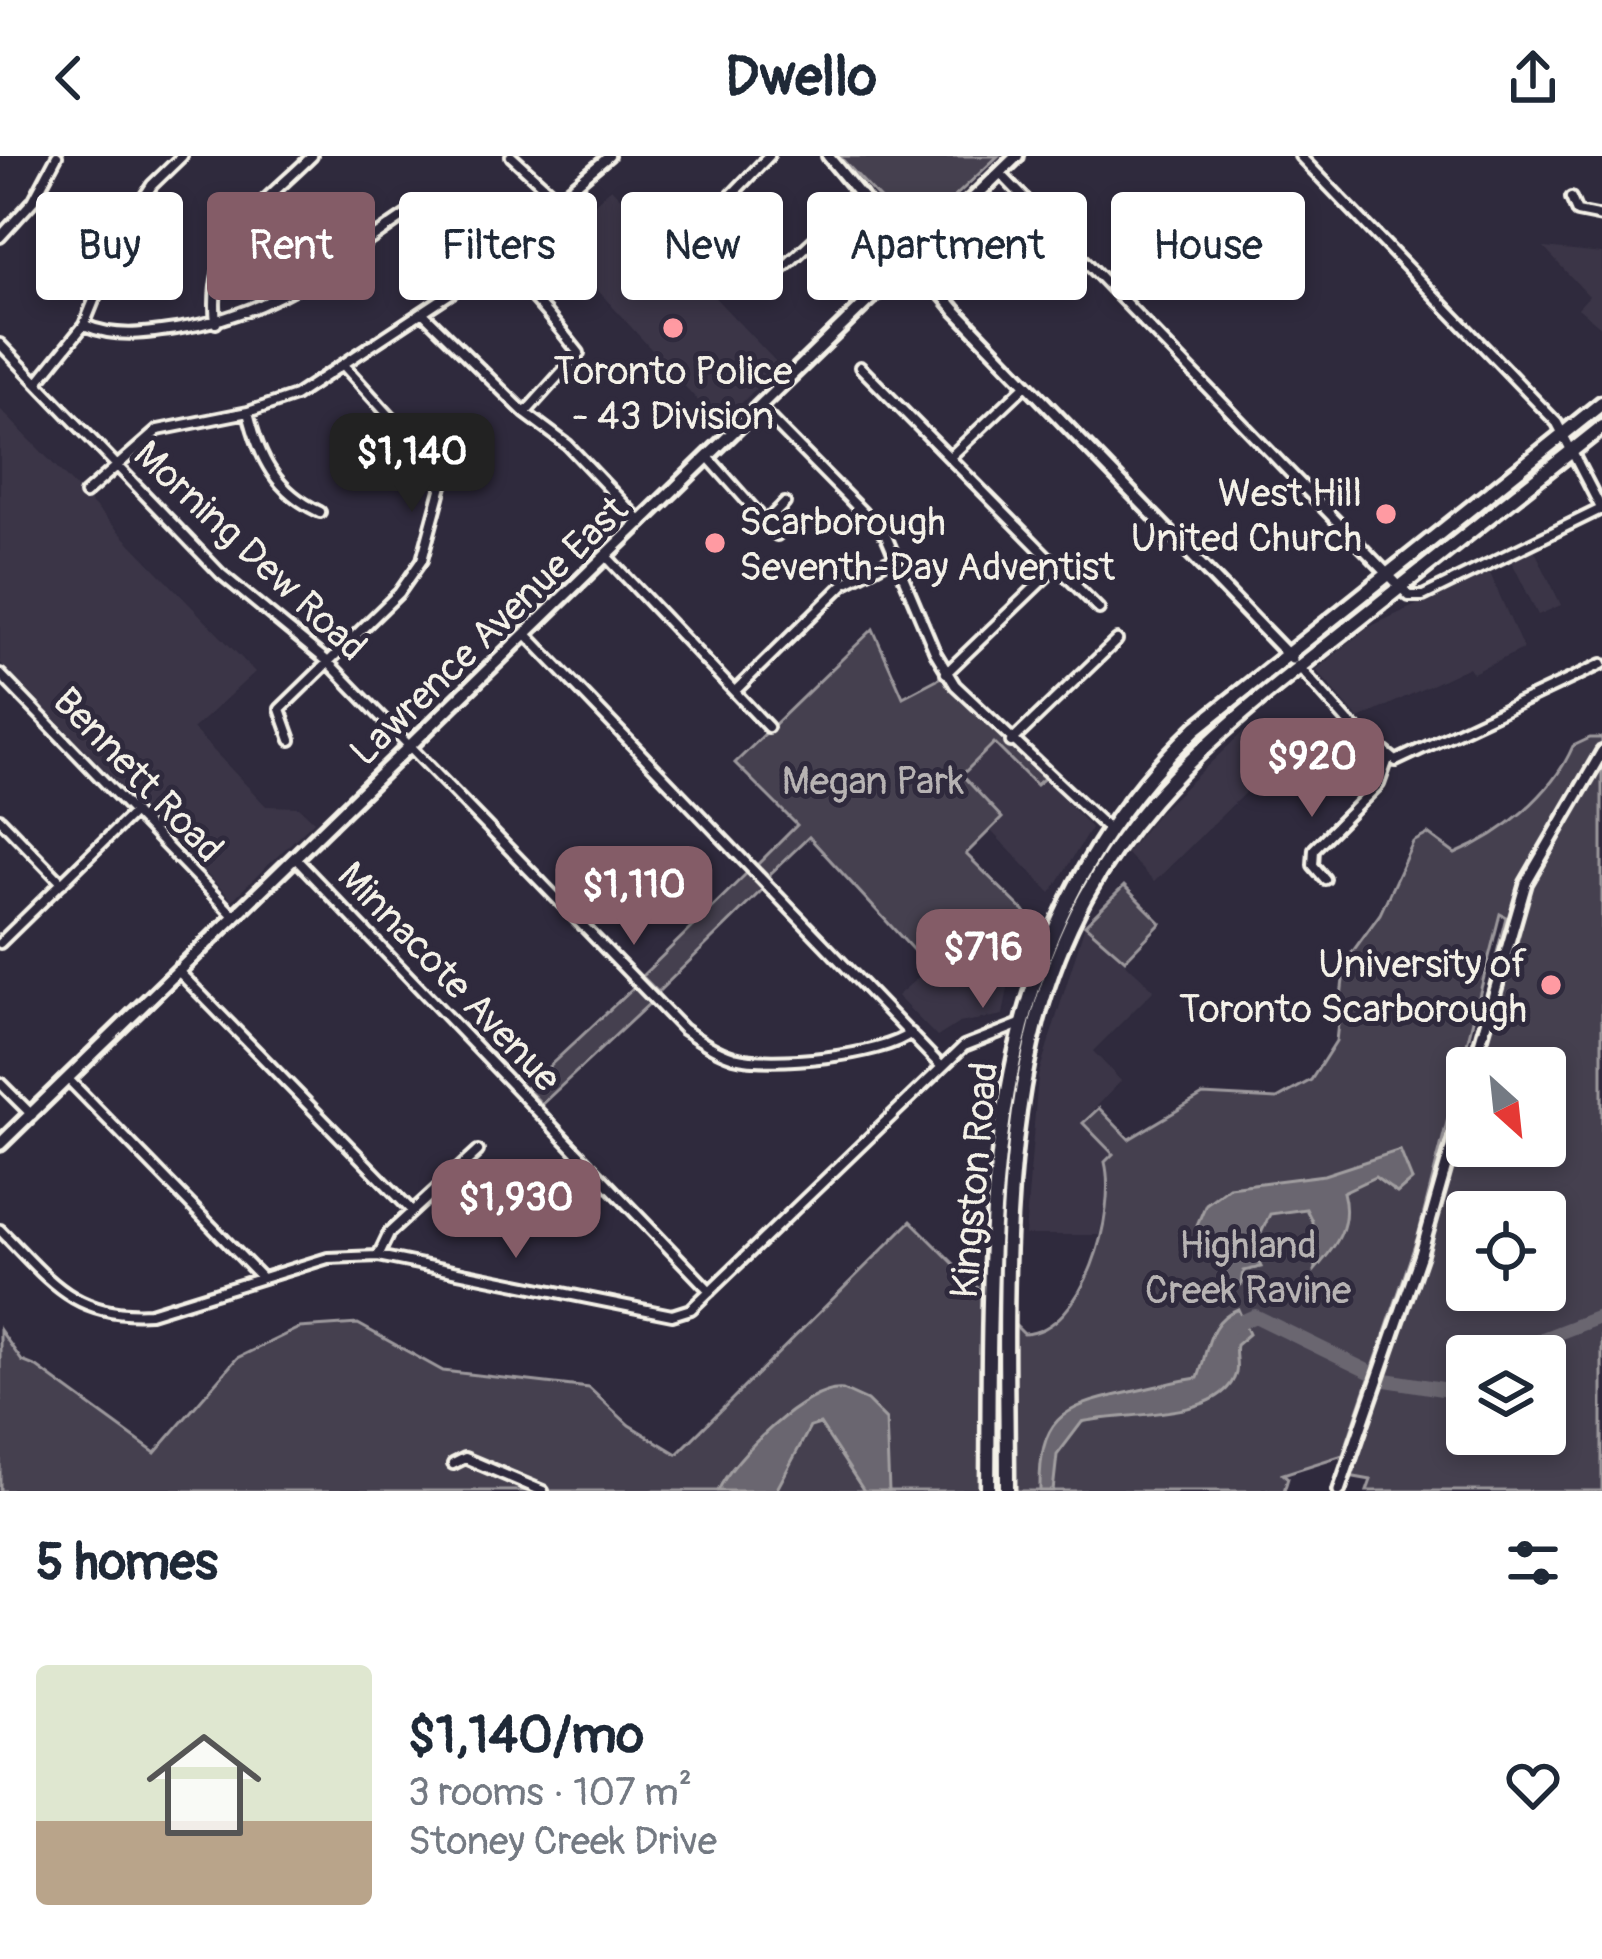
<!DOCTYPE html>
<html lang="en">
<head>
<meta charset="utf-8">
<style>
	body { margin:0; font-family:Pangolin,sans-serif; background:#f6f6f7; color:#1f2937; height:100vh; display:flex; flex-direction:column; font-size:45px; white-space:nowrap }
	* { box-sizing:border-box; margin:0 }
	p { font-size:39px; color:#747a83 }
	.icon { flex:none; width:66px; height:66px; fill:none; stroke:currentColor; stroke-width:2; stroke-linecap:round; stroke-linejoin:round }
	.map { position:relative; height:1335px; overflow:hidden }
	.details { display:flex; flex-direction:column; background:#fff; flex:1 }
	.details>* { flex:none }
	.top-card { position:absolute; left:36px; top:36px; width:1530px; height:108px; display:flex; gap:24px }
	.needle { width:78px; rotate:153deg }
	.controls { position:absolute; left:1446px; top:891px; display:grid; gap:24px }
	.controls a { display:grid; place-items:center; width:120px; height:120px; border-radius:12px; background:#fff; box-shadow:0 6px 18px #0003; font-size:60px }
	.price { position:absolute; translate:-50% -102px; padding:0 27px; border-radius:24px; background:#845c67; color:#fff; font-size:39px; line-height:78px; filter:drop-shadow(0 3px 6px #0008) }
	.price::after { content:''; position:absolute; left:50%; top:72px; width:36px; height:27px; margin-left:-18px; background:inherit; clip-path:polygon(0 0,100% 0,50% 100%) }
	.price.selected { background:#222; color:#fff }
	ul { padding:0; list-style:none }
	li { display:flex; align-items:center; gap:36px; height:300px; padding:0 36px }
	li span { display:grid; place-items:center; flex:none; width:336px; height:240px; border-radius:12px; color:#555 }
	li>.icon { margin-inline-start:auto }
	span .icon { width:144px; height:144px; fill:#fffc; stroke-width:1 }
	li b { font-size:51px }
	h2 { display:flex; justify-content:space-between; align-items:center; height:144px; padding:0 36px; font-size:51px }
	.chip { padding:0 42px; border-radius:12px; background:#fff; box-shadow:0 6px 18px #0003; font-size:42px; line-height:108px }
	.chip.selected { background:#845c67; color:#fff }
	header { display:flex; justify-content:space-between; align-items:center; height:156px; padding:0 36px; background:#fff; font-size:54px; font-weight:700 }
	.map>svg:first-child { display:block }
	.built { fill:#3b3647 }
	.green { fill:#454050; stroke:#9c989c; stroke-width:3; fill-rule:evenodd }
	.water { fill:#6a6670; stroke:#a19ea0; stroke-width:3 }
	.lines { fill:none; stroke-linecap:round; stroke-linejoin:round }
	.stream { stroke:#a19ea0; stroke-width:3 }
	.river { stroke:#6a6670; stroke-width:14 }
	.minor-casing { stroke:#f4f1e8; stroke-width:16 }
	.tertiary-casing { stroke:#f4f1e8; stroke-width:18 }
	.secondary-casing { stroke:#f4f1e8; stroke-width:20 }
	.primary-casing { stroke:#f4f1e8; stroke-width:21 }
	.minor { stroke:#2f2a3d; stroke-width:8 }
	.tertiary { stroke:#2f2a3d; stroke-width:9 }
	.secondary { stroke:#2f2a3d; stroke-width:10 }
	.primary { stroke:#2f2a3d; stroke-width:12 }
	.poi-dot { fill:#ff9aa2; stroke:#2f2a3d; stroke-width:4.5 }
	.labels { text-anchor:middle; stroke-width:10; stroke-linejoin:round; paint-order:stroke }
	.poi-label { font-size:39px; fill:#f4f1e8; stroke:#2f2a3d; text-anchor:end }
	.street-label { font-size:39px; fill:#f4f1e8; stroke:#2f2a3d }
	.park-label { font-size:39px; fill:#b7b3b3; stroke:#2f2a3d }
</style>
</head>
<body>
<header><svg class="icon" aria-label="back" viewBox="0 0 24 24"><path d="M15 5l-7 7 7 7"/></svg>Dwello<svg class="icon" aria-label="share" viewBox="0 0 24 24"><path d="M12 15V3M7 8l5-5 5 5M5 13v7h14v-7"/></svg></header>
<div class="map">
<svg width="1602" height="1335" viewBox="0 0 1602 1335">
	<rect width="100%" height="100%" fill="#2f2a3d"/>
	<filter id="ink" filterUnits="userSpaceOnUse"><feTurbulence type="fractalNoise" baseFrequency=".00833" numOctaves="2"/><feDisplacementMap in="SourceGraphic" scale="24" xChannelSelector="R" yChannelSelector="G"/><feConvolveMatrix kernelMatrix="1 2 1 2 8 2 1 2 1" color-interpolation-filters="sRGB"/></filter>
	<g filter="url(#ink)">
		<path class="built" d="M611,32L779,209L720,269L554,86Z
			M1544,92L1602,98V172L1578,152L1589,140Z
			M0,253L255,516L193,573L266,650L299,651L314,665L232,744L0,506Z
			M1534,393L1561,449L1538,459L1511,404Z
			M1489,415L1523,493L1473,517L1469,511L1359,563L1316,514L1367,472Z
			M1243,576L1273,609L1154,726L1126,697L1158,657Z
			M994,587L1036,629L1044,622L1091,672L1051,737L991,675L1001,662L962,619Z
			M950,760L1010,821L1003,859L959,867L937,881L897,840L929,812L914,795Z
			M1085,769L1154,834L1093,895L1121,925L1082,966L1112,999L1105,1006L1110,1026L1099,1079H1025L1038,920Z"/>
		<path class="green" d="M839,0H998L914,79Z
			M873,473L903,541L943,520L1046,621L1036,629L994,587L962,619L1002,662L966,698L1036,767L1010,821L950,760L914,795L809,681L768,720L757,709L797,669L735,607Z
			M1590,582H1602V1335H1367L1371,1324L1349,1320L1415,1122L1467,916V990H1545V912H1468L1506,761L1500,758L1418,1080L1343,1299L1283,1318L1288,1322L1284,1335H0V1174L22,1205L37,1211L155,1297L237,1202L299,1172L358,1168L443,1215L589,1232L629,1269L677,1298L911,1065L1024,1178C1085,1175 1117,1055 1105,1006L1113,998L1083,967L1099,952L1129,983L1203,939L1277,943L1311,924L1336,885L1345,806L1380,758L1413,686L1428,678L1455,698C1502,678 1552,639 1573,590ZM1467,1056H1545V1134H1467ZM1467,1200H1545V1278H1467Z
			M748,716L764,732L658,836L642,820Z
			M1124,730L1161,767L1125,804L1085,769Z
			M635,830L651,846L542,948L526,932Z"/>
		<path class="water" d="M1400,994L1412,1024L1397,1037L1375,1021L1343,1036C1352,1069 1337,1089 1315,1114L1312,1065L1306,1053L1270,1058L1253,1094L1261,1111L1244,1115L1242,1128L1231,1136L1197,1069L1206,1048L1229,1031L1324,1019Z
			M1238,1153L1249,1178L1236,1189C1234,1198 1238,1207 1236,1217C1223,1265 1121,1256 1082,1266L1057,1299L1053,1335H1040C1039,1263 1060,1251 1126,1237C1148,1233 1174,1225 1198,1222C1208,1196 1207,1164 1238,1153Z
			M843,1234L867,1245L886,1264L889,1335H864L820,1268L810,1271L776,1335H718C732,1303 807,1229 843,1234Z"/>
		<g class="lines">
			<path class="stream" d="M550,77L589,43"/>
			<path class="river" d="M1228,1172L1255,1160L1386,1224L1467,1237
				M1519,1200L1540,1184L1602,1160"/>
			<g class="minor-casing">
				<path id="minor" d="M511,0L558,43L609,0
					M769,0L719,52L779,116L862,39
					M1300,0L1557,267L1602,354
					M1000,17L1409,440H1423L1601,353
					M1571,42L1577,56L1602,61
					M0,81L33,45L57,0
					M424,158L525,257L568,289L642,367
					M216,167C207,81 256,55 312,0
					M84,169C115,182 143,178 176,173C275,158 328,111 409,57C419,54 427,52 437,56C477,73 551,161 579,197L525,257
					M0,188L221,418L327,505L683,873C699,884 715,895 734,901C770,911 883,900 911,877
					M860,211L1099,453
					M38,226L84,169L123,73L152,29L182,0
					M759,251L886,380L935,496L955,529L1107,672
					M248,256C259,302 276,336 320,356
					M708,301L777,379
					M950,301L1027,228
					M85,338L158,274L248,256L295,240L498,106
					M768,364L785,347
					M606,400L768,571
					M526,478L942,911
					M1300,512L1348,566L1396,605L1602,508
					M946,517L1057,410
					M0,518L235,761
					M735,535L845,427L897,400
					M291,584L280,553L399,437L422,404L443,326L437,312L345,211
					M1011,586L1117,484
					M0,663L62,727
					M296,703L710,1135
					M1325,723L1313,709L1314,693L1379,628L1388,603
					M0,787L134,656
					M180,817L412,1055
					M70,925L260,1120
					M0,927L32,959
					M0,1074C49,1123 73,1162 150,1157L328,1102L378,1100L672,1159L691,1153L964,890L1023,867
					M378,1100L389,1077L478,995
					M453,1308L465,1302L543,1335"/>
			</g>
			<g class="tertiary-casing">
				<path id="tertiary" d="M828,0L955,154L1292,503
					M1473,912L1526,727L1602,596
					M1339,1335L1421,1098L1467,936"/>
			</g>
			<g class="secondary-casing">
				<path id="secondary" d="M0,988L1017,0"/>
			</g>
			<g class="primary-casing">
				<path id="primary" d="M988,1335C991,1050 973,786 1196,572L1602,247
					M1007,1335C1007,1181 998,1014 1037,864C1089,668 1211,581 1360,463C1441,399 1521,335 1602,271"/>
			</g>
			<use href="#minor" class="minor"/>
			<use href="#tertiary" class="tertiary"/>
			<use href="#secondary" class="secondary"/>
			<use href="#primary" class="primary"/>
		</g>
	</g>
	<g class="poi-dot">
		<circle cx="673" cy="172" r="12"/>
		<circle cx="1386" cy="358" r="12"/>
		<circle cx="715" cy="387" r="12"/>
		<circle cx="1551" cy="829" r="12"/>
	</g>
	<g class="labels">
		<g class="poi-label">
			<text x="673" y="228" text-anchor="middle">Toronto Police<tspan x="673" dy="45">- 43 Division</tspan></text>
			<text x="1362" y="350">West Hill<tspan x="1362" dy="45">United Church</tspan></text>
			<text x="739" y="379" text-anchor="start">Scarborough<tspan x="739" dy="45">Seventh-Day Adventist</tspan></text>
			<text x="1527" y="821">University of<tspan x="1527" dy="45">Toronto Scarborough</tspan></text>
		</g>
		<g class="street-label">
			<text transform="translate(251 394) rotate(43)" y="14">Morning Dew Road</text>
			<text transform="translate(488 474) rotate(-44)" y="14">Lawrence Avenue East</text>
			<text transform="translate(139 618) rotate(46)" y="14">Bennett Road</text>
			<text transform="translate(450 820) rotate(46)" y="14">Minnacote Avenue</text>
			<text transform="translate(973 1024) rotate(-85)" y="14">Kingston Road</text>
		</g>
		<g class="park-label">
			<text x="873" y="638">Megan Park</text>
			<text x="1248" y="1102">Highland<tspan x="1248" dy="45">Creek Ravine</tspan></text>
		</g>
	</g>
</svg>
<div class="controls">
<a><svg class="needle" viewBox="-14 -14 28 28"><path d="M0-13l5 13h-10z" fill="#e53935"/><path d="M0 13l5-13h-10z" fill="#747a83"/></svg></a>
<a><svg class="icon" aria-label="locate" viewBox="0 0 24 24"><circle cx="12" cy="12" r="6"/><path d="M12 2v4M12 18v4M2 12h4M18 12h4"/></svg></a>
<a><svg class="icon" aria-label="layers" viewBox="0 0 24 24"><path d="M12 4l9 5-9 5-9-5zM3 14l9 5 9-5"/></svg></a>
</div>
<b class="price selected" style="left:412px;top:359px">$1,140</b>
<b class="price" style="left:1312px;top:664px">$920</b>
<b class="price" style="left:634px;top:792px">$1,110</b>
<b class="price" style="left:983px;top:855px">$716</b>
<b class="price" style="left:516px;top:1105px">$1,930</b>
<div class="top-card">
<a class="chip">Buy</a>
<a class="chip selected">Rent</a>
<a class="chip">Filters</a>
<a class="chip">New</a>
<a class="chip">Apartment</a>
<a class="chip">House</a>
</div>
</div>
<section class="details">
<h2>5 homes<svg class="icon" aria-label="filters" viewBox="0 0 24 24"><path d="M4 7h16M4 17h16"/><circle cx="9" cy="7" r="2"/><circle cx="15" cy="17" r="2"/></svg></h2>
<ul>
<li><span style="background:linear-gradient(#dfe7d0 65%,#b9a48a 0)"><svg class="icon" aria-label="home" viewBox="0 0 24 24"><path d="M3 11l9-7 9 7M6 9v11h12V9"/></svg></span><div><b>$1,140/mo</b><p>3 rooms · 107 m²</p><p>Stoney Creek Drive</p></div><svg class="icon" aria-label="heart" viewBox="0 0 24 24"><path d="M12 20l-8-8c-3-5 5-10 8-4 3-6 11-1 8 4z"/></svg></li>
</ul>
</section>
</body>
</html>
